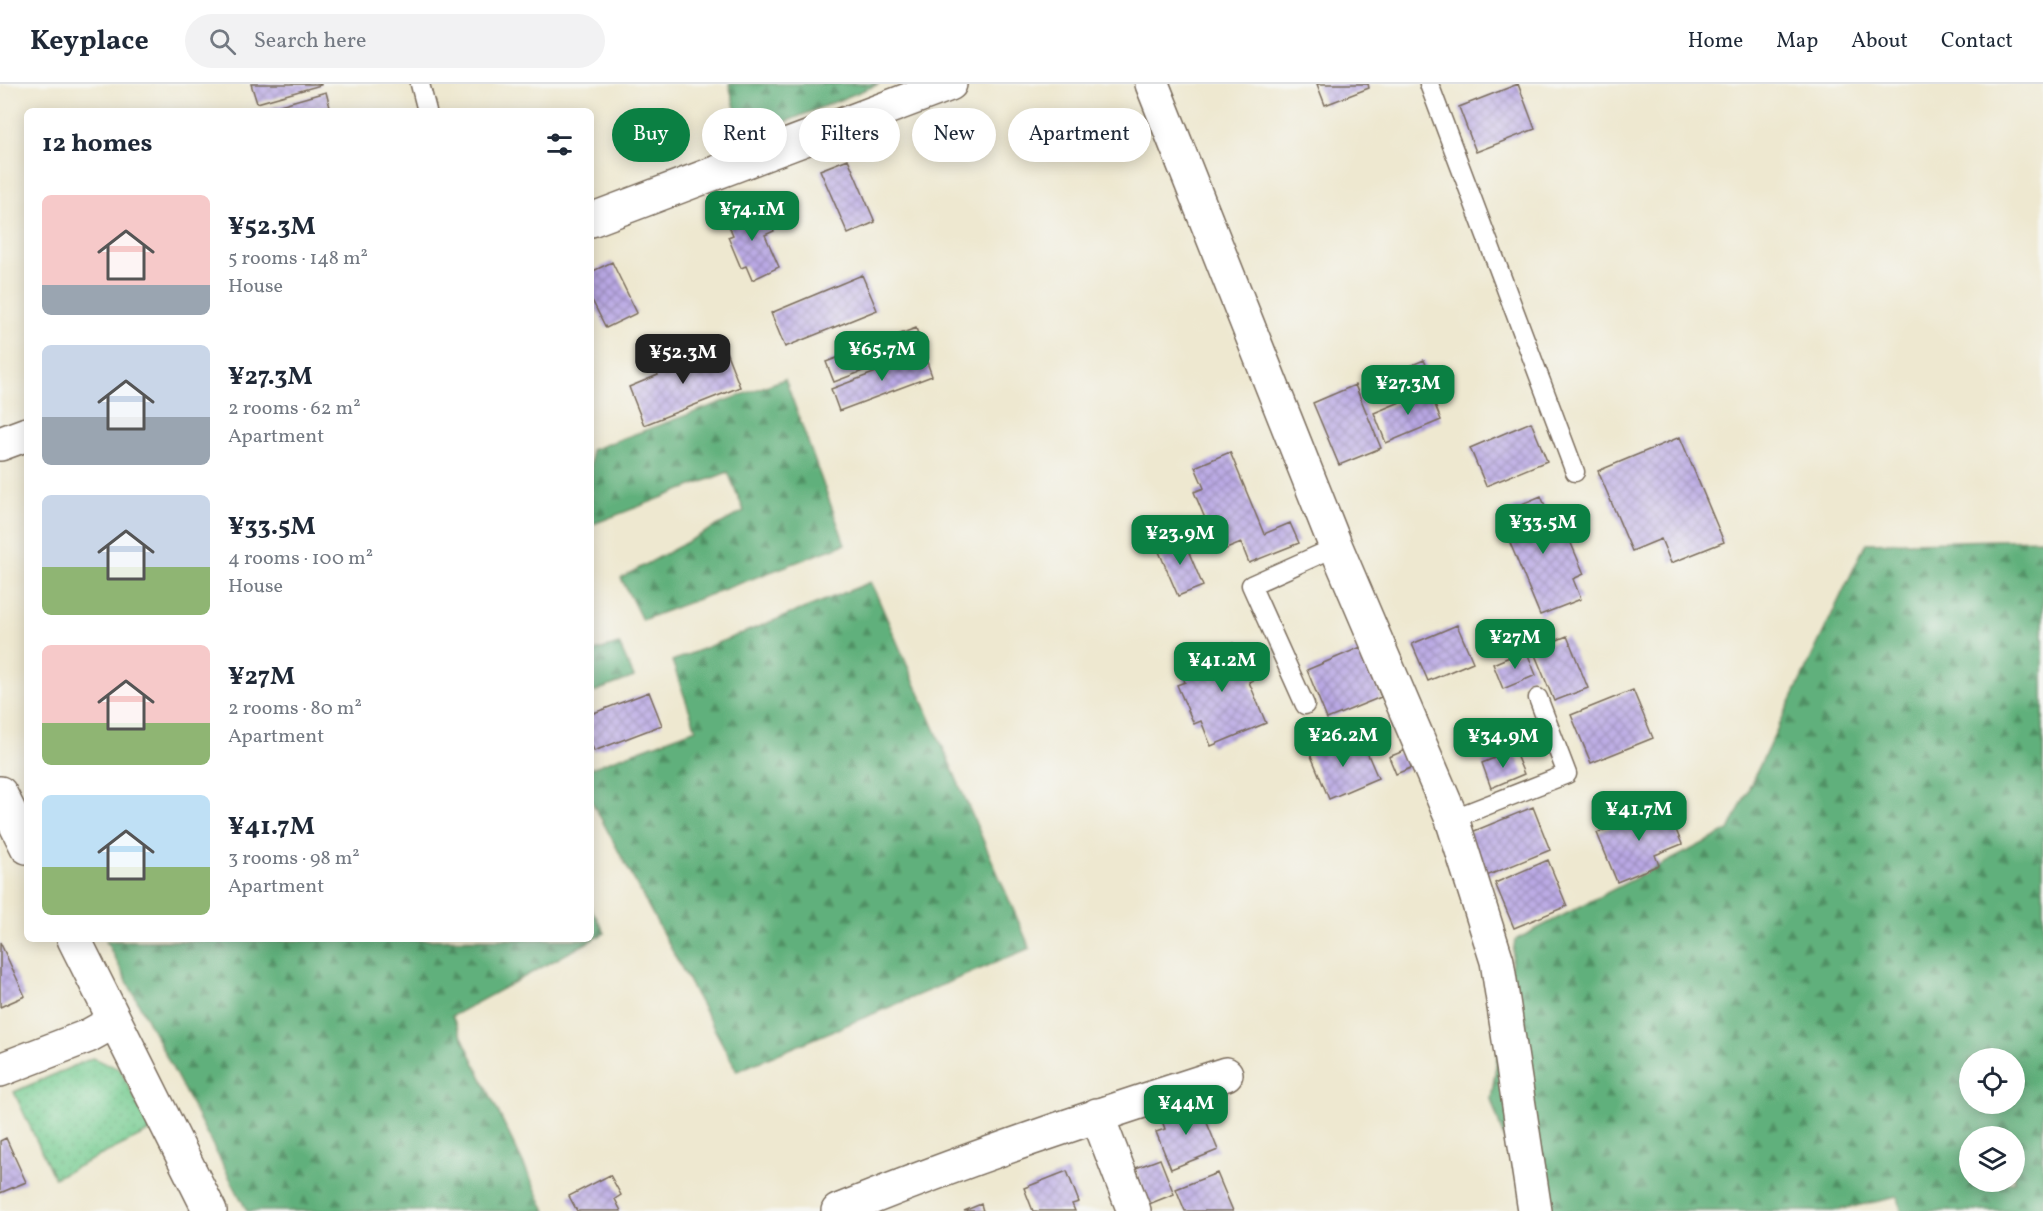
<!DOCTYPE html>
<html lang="en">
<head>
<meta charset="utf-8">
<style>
	body { margin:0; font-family:Vollkorn,serif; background:#f2f2f3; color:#1f2937; height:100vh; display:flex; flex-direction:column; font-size:22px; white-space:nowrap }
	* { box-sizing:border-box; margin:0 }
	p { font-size:20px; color:#747a83 }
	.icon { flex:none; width:33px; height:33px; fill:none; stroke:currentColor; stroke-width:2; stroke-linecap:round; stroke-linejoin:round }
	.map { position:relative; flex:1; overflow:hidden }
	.details { position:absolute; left:24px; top:24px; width:570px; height:834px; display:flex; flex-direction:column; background:#fff; border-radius:9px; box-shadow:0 3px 15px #0003 }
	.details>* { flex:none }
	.top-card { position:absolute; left:612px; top:24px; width:570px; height:54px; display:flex; gap:12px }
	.controls { position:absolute; left:1959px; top:964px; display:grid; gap:12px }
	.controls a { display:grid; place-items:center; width:66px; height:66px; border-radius:50%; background:#fff; box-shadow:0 3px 15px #0003; font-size:30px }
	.price { position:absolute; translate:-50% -51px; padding:0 14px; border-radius:12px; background:#0b8043; color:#fff; font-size:20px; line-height:39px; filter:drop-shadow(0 2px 3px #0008) }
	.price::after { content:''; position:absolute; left:50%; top:36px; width:18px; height:14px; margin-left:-9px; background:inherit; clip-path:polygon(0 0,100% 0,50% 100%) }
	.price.active { background:#222; color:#fff }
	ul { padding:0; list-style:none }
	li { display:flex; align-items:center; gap:18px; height:150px; padding:0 18px }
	li span { display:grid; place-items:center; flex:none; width:168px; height:120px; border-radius:9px; color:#555 }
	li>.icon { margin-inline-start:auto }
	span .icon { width:72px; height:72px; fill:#fffc; stroke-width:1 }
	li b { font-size:26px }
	h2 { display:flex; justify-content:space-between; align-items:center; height:72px; padding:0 18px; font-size:26px }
	.pill { padding:0 21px; border-radius:27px; background:#fff; box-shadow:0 3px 15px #0003; font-size:21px; line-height:54px }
	.pill.active { background:#0b8043; color:#fff }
	header { display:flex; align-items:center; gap:36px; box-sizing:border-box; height:84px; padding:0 30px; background:#fff; border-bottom:2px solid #e0e1e3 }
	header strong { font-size:28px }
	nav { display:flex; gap:33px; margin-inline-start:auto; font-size:21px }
	.search { width:420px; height:54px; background:#f2f2f3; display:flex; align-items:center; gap:15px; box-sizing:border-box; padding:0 21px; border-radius:33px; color:#747a83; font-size:22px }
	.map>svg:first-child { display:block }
	.forest { fill:url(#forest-firs); stroke:#4e6d4c; stroke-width:1.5; fill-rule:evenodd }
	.park { fill:url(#park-dots); stroke:#587b58; stroke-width:1.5 }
	.building { fill:url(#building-cross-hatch) }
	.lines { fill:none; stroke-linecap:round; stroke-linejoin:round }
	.service-casing { stroke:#7a6c5c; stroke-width:21 }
	.minor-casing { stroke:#7a6c5c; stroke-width:36 }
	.service { stroke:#fff; stroke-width:18 }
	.minor { stroke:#fff; stroke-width:33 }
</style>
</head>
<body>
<header>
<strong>Keyplace</strong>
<div class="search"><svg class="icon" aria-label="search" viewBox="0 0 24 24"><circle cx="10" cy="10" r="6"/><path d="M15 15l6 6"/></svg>Search here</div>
<nav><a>Home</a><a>Map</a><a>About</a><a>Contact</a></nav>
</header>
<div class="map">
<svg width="2043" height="1127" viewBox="0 0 2043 1127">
	<defs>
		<pattern id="forest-firs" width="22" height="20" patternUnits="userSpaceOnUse" patternTransform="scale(1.5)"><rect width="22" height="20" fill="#60b07b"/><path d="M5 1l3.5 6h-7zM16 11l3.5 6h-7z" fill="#508f64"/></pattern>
		<pattern id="park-dots" width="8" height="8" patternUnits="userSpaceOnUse" patternTransform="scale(1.5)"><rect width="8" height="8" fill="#76cc91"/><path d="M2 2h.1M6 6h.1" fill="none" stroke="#67af7d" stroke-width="1.8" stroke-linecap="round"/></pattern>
		<pattern id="building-cross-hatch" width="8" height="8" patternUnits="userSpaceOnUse" patternTransform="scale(1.5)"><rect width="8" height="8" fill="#b9a8e4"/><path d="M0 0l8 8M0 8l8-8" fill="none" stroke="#9889b8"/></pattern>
	</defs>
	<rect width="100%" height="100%" fill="#f6f6f2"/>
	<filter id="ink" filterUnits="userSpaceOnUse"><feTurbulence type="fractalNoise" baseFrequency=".0167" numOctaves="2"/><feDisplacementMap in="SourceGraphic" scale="12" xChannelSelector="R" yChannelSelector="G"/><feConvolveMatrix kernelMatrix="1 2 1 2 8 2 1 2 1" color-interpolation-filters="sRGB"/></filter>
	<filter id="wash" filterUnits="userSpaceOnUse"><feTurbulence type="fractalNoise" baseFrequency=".008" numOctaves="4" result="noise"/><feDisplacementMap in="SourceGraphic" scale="24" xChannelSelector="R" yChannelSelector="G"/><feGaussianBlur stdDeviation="1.35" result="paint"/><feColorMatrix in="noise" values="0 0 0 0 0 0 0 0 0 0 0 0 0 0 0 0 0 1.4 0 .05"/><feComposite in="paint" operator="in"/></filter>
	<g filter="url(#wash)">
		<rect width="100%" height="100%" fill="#eee8d0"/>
		<path class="forest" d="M729,0H879L743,55Z
			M785,295L845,460L642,536L621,494L744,427L728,388L591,441V366Z
			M2043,455V1127H1901L1898,1113L1833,1127H1528L1491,1015L1515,856L1729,746L1866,459ZM1970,975H2014V1020H1970ZM1970,1053H2014V1098H1970Z
			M871,498L1030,864L737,987L591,716V684L696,645L672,577Z
			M619,560L634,593L591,609V568Z
			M591,824L605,849L452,932L546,1127H247L106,857L591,855Z"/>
		<path class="park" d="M92,974L120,985L151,1047L54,1094L14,1008Z"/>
		<g id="blocks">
			<path class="building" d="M251,0H321V1L257,19Z
				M1317,0H1368L1369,4L1325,21Z
				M1518,0L1535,45L1476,68L1459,23Z
				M326,8L331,27H262V26Z
				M848,75L875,138L848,150L820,86Z
				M752,123L757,132L765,128L774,147L765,151L779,183L752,196L746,182L741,184L728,153L733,151L726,135Z
				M612,178L637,229L606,244L591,214V188Z
				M862,191L877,226L785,263L771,229Z
				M916,244L923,264L834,298L826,278Z
				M725,265L740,303L644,341L629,303L658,291L651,274L667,268L673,285Z
				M924,270L932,292L839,327L831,305Z
				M1424,276L1432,295L1405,306L1398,287Z
				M1355,301L1381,364L1339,381L1313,319Z
				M1429,306L1441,336L1386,359L1374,329Z
				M1531,338L1547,377L1486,402L1470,364Z
				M1680,353L1724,458L1671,479L1661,455L1632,467L1598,387Z
				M1230,368L1264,450L1290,439L1299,459L1249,479L1241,459L1219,468L1194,408L1204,404L1195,383Z
				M1541,412L1556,449L1565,445L1584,490L1573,495L1581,515L1540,531L1498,430Z
				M1182,452L1203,502L1178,512L1157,463Z
				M1457,541L1473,578L1428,597L1412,560Z
				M1567,552L1588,604L1554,617L1533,566Z
				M1233,559L1238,572L1250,567L1261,593L1249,598L1266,639L1211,662L1201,637L1194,640L1177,601L1185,598L1178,582Z
				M1361,563L1381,613L1327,635L1307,586Z
				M1526,566L1536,591L1503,605L1493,580Z
				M1633,606L1653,654L1591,679L1571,631Z
				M649,608L662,641L594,667L591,659V630Z
				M1334,657L1339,669L1363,659L1378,694L1329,715L1309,667Z
				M1406,666L1413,683L1396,690L1389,673Z
				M1514,666L1524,690L1491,704L1482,679Z
				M1665,720L1682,760L1655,771L1659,781L1617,798L1597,749Z
				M1533,723L1550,766L1484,793L1467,750Z
				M1548,776L1567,822L1514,844L1495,799Z
				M0,858L25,912L0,923Z
				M1199,1019L1218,1066L1171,1085L1156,1048L1165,1045L1161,1034Z
				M6,1054L26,1098L0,1109V1057Z
				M1160,1075L1174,1110L1149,1120L1136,1084Z
				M1067,1087L1079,1118L1072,1120L1075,1127H1033L1024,1104Z
				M1217,1089L1233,1127H1185L1176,1105Z
				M610,1091L621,1111L615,1115L621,1127H577L569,1112Z
				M981,1120L983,1127H964Z"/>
		</g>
	</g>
	<g filter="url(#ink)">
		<use href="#blocks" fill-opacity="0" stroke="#7a6c5c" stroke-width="1.5"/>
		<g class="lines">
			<g class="service-casing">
				<path id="service" d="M420,0L427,27
					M1429,0L1575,388
					M1305,621L1251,501L1336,463
					M1452,735L1567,690L1538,614"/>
			</g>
			<g class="minor-casing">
				<path id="minor" d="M1152,0L1336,463L1452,735L1497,877L1535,1127
					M591,136L950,0
					M0,360L27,350
					M0,709L27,763
					M74,855L210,1127
					M0,986L88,952L115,937
					M1097,1031L1134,1127
					M838,1127C965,1075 1095,1032 1226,990"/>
			</g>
			<use href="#service" class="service"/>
			<use href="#minor" class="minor"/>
		</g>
	</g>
</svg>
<div class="controls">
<a><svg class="icon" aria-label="locate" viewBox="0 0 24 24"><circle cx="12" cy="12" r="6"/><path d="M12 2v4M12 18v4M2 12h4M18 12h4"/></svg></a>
<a><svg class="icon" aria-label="layers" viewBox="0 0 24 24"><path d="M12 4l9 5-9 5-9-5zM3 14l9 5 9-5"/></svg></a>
</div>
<b class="price" style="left:752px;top:158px">¥74.1M</b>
<b class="price" style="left:882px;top:298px">¥65.7M</b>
<b class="price active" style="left:683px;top:301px">¥52.3M</b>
<b class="price" style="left:1408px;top:332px">¥27.3M</b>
<b class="price" style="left:1543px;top:471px">¥33.5M</b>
<b class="price" style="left:1180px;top:482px">¥23.9M</b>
<b class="price" style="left:1515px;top:586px">¥27M</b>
<b class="price" style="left:1222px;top:609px">¥41.2M</b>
<b class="price" style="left:1343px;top:684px">¥26.2M</b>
<b class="price" style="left:1503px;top:685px">¥34.9M</b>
<b class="price" style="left:1639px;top:758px">¥41.7M</b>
<b class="price" style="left:1186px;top:1052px">¥44M</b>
<div class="top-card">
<a class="pill active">Buy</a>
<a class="pill">Rent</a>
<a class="pill">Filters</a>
<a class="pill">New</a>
<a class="pill">Apartment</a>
</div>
<section class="details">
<h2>12 homes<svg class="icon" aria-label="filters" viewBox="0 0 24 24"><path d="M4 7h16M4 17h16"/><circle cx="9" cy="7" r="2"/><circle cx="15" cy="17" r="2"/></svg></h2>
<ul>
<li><span style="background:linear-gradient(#f6c9c9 75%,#9aa5b1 0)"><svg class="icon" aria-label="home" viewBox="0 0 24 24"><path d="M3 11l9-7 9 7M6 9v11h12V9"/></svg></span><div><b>¥52.3M</b><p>5 rooms · 148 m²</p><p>House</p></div></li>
<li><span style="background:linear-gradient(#c9d6e8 60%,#9aa5b1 0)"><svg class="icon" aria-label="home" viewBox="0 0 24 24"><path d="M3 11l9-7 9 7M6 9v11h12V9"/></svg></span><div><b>¥27.3M</b><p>2 rooms · 62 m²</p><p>Apartment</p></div></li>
<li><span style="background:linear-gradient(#c9d6e8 60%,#8fb573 0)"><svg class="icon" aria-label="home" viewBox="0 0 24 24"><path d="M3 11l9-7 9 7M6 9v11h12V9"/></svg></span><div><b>¥33.5M</b><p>4 rooms · 100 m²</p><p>House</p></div></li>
<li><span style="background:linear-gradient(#f6c9c9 65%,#8fb573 0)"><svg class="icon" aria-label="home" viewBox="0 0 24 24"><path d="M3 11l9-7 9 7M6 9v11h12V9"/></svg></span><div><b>¥27M</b><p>2 rooms · 80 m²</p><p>Apartment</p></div></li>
<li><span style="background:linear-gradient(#bfe0f5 60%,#8fb573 0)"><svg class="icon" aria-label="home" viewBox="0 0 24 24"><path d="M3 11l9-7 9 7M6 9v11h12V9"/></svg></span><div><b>¥41.7M</b><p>3 rooms · 98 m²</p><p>Apartment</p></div></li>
</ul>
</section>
</div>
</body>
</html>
